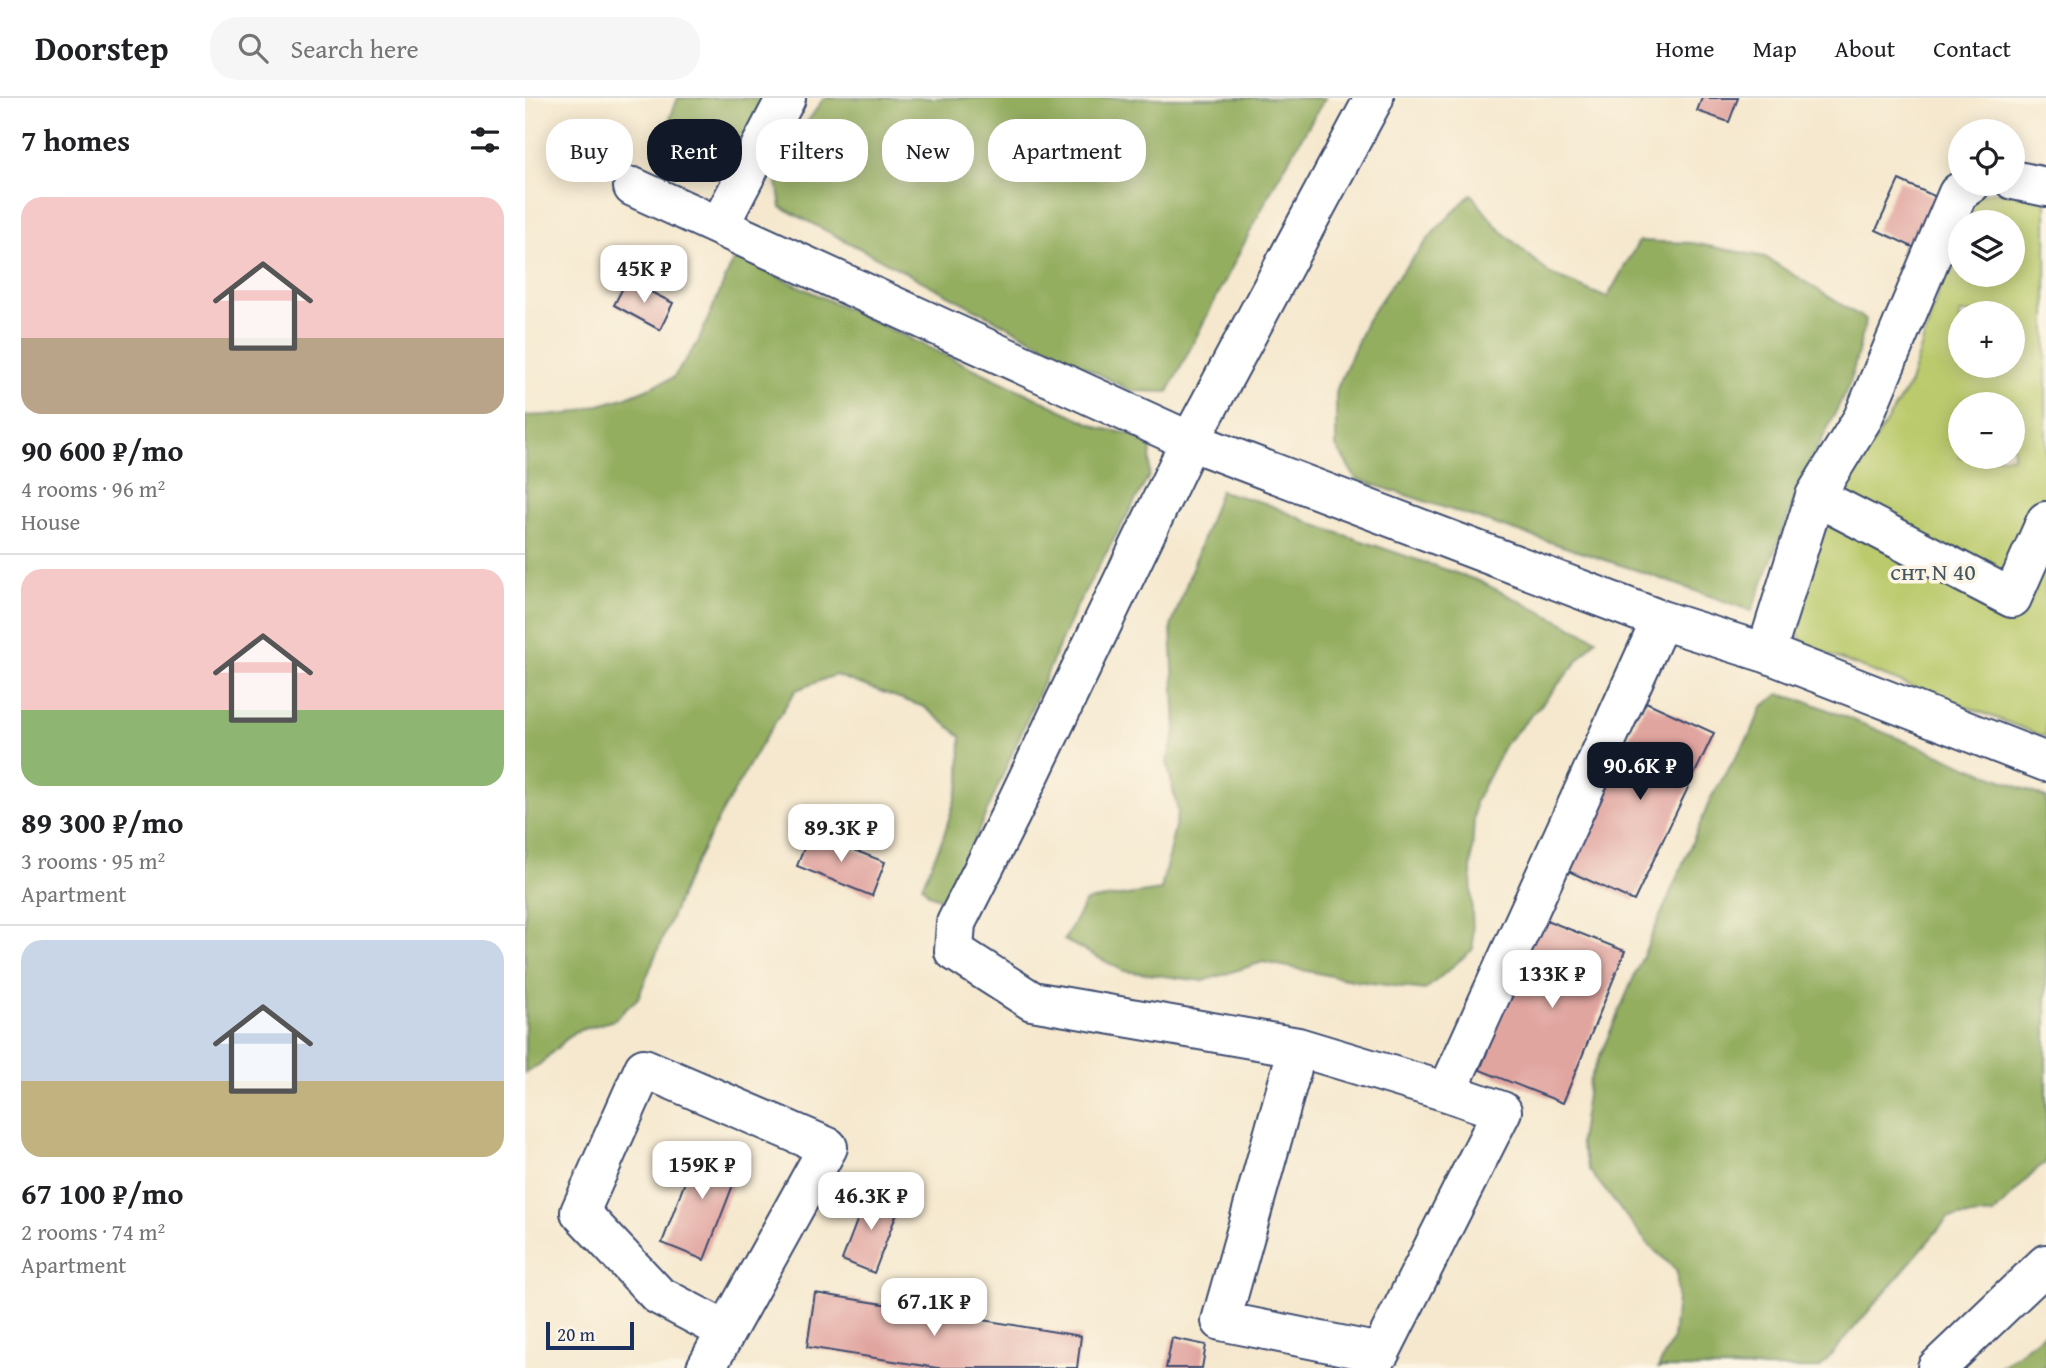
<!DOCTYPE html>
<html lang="en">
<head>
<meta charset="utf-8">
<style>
	body { margin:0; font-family:"Gentium Book Plus",serif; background:#f6f6f6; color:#202124; height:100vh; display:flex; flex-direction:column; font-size:26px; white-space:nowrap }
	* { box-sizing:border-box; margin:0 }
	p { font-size:23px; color:#757577 }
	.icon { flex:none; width:38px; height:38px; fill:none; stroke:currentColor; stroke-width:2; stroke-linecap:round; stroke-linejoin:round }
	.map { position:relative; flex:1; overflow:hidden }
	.panel { display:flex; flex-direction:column; background:#fff; width:525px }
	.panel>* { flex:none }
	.guide { position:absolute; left:21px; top:21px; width:665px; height:63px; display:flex; gap:14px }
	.controls { position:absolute; left:1423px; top:21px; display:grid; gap:14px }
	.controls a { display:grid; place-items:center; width:77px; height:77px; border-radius:50%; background:#fff; box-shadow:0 4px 18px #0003; font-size:35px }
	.scale { position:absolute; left:21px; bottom:18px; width:88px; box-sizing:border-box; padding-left:7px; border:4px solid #1b2f5e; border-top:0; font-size:19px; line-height:24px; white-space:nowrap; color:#1b2f5e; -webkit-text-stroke:5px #fcf5e5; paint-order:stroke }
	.price { position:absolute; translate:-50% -60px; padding:0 16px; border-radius:14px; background:#fff; color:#222; font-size:23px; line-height:46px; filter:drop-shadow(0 2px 4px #0008) }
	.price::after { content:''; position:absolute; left:50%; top:42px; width:21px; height:16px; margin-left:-10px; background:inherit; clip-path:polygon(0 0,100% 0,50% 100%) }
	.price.selected { background:#111827; color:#fff }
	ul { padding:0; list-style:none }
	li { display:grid; align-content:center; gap:14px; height:371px; padding:0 21px }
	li+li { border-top:2px solid #e0e0e0 }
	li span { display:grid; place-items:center; height:217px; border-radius:21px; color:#555 }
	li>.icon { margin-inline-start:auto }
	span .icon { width:126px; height:126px; fill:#fffc; stroke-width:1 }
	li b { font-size:30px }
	h2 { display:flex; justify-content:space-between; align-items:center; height:84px; padding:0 21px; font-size:30px }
	.chip { padding:0 24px; border-radius:28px; background:#fff; box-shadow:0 4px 18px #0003; font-size:24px; line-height:63px }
	.chip.selected { background:#111827; color:#fff }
	header { display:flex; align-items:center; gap:42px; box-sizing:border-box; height:98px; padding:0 35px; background:#fff; border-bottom:2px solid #e0e0e0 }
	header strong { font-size:33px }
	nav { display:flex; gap:38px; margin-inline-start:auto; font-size:24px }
	.search { width:490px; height:63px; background:#f6f6f6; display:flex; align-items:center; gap:18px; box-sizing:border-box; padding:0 24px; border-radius:28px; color:#757577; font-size:26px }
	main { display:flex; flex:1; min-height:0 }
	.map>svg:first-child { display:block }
	.green { fill:#bbca6d; stroke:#6b7c66; stroke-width:2; fill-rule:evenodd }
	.forest { fill:#94ae60; stroke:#586e5f; stroke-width:2 }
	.building { fill:#e1a5a0 }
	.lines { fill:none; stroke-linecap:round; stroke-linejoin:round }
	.minor-casing { stroke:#3c4b6f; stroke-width:42 }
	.minor { stroke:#fff; stroke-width:38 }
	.labels { text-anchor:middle; stroke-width:7; stroke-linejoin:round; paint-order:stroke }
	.park-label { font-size:24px; fill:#435662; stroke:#fcf5e5 }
</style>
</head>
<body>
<header>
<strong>Doorstep</strong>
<div class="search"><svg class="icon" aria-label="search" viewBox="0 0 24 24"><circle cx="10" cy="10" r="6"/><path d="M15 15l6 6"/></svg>Search here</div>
<nav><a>Home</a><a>Map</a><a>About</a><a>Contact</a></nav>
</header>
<main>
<section class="panel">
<h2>7 homes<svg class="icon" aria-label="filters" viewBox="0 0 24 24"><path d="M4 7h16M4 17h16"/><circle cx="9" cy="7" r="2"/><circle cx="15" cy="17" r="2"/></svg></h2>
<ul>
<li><span style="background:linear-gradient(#f6c9c9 65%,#b9a48a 0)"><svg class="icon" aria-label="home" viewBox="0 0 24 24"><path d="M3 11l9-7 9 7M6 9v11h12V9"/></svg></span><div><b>90 600 ₽/mo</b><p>4 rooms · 96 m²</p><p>House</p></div></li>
<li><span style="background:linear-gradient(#f6c9c9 65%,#8fb573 0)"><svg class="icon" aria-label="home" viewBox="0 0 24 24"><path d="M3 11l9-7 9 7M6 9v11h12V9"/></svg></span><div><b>89 300 ₽/mo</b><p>3 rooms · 95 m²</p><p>Apartment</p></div></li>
<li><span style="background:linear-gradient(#c9d6e8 65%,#c2b280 0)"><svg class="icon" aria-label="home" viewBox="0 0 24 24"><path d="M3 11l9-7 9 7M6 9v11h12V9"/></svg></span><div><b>67 100 ₽/mo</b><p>2 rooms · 74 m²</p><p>Apartment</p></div></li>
</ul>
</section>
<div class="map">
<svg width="1521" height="1270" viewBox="0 0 1521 1270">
	<rect width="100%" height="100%" fill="#fcf5e5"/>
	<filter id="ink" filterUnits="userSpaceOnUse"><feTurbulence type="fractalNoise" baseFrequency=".0143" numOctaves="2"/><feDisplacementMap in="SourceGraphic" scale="14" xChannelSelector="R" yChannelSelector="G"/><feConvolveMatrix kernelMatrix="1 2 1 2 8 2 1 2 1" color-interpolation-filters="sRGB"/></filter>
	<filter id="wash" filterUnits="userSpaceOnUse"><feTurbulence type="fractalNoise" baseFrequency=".00686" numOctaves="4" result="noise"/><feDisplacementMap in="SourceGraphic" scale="28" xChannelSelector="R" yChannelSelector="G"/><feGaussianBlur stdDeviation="1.57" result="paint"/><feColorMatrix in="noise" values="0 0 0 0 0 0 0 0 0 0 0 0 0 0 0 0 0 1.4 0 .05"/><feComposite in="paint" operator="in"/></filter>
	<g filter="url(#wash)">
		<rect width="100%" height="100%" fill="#f5e8ce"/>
		<path class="green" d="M1477,93L1521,103V639L1280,548L1267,526L1269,494L1325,383L1385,285L1435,124V177H1488V124H1435L1452,96ZM1435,215H1488V268H1435ZM1435,306H1488V359H1435Z"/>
		<path class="forest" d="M153,0H251L205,89L169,63L142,28Z
			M299,0H800L750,85L643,294L606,293L256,109L250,71Z
			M946,96L973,130L1025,176L1082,200L1114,143L1167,145L1240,159L1341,222L1325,285L1277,382L1227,513L1111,472L831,381L811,348V293L842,222L866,187L909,134Z
			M222,161L252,178L575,330L610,337L626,350L624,378L550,511L426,796L419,802L404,796L397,788L418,740L435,685L436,638L399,609L310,577L271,592L235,648L195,718L162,781L113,900L89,922L49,934L15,966L0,975V318L43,316L99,300L148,280L173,244L208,163Z
			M695,393L740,405L793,428L954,483L1071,541L1016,607L980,646L950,704L946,772L948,851L900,892L831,883L738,864L678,883L599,873L539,842L561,803L636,792L653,714L642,663L651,633L646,529Z
			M1254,596L1286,605L1521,700V1065L1513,1070L1469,1116L1423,1120L1295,1270H1133L1148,1240L1152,1201V1173L1124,1147L1064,1072L1055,1044L1064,983L1187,698L1227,633L1237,609Z
			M1521,1233V1270H1474L1516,1238Z"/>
		<g id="blocks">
			<path class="building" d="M1177,0H1213L1204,24L1172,13Z
				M1374,82L1418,102L1394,152L1351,132Z
				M102,182L148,205L135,232L89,207Z
				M1121,604L1189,635L1109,803L1041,772Z
				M285,735L360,764L347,798L272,768Z
				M1016,820L1100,853L1038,1005L955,972Z
				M175,1044L218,1061L179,1162L137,1145Z
				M343,1094L375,1107L349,1175L317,1162Z
				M290,1195L556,1238L552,1270H412L282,1249Z
				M647,1240L681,1247L677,1270H641Z"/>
		</g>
	</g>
	<g filter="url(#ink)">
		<use href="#blocks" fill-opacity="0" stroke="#3c4b6f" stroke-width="2"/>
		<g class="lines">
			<g class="minor-casing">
				<path id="minor" d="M1488,82L1521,89
					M108,89L665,343L1136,522L1241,555L1521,664
					M194,128L261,0
					M1290,398L1487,500L1521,423
					M1241,555L1290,398L1338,320L1433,95L1446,86
					M773,949L696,1223L855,1255L977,1013L922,994L773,949L507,903L429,853L431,825L486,716L665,343L849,0
					M922,994L1136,522
					M181,1270L303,1049L119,970L55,1114L133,1197L201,1233
					M1412,1270L1521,1166"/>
			</g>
			<use href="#minor" class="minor"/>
		</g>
	</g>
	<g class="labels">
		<g class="park-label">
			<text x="1408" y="482">снт N 40</text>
		</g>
	</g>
</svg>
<div class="controls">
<a><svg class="icon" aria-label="locate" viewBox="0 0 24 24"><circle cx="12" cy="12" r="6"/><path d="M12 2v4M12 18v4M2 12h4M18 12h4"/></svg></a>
<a><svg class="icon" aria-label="layers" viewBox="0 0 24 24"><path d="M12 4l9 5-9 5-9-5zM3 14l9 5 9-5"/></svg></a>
<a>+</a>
<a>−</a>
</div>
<div class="scale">20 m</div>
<b class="price" style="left:119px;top:207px">45K ₽</b>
<b class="price selected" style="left:1115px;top:704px">90.6K ₽</b>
<b class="price" style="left:316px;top:766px">89.3K ₽</b>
<b class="price" style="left:1027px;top:912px">133K ₽</b>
<b class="price" style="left:177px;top:1103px">159K ₽</b>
<b class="price" style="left:346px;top:1134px">46.3K ₽</b>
<b class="price" style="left:409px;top:1240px">67.1K ₽</b>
<div class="guide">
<a class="chip">Buy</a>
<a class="chip selected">Rent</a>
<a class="chip">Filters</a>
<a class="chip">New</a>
<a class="chip">Apartment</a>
</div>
</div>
</main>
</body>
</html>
